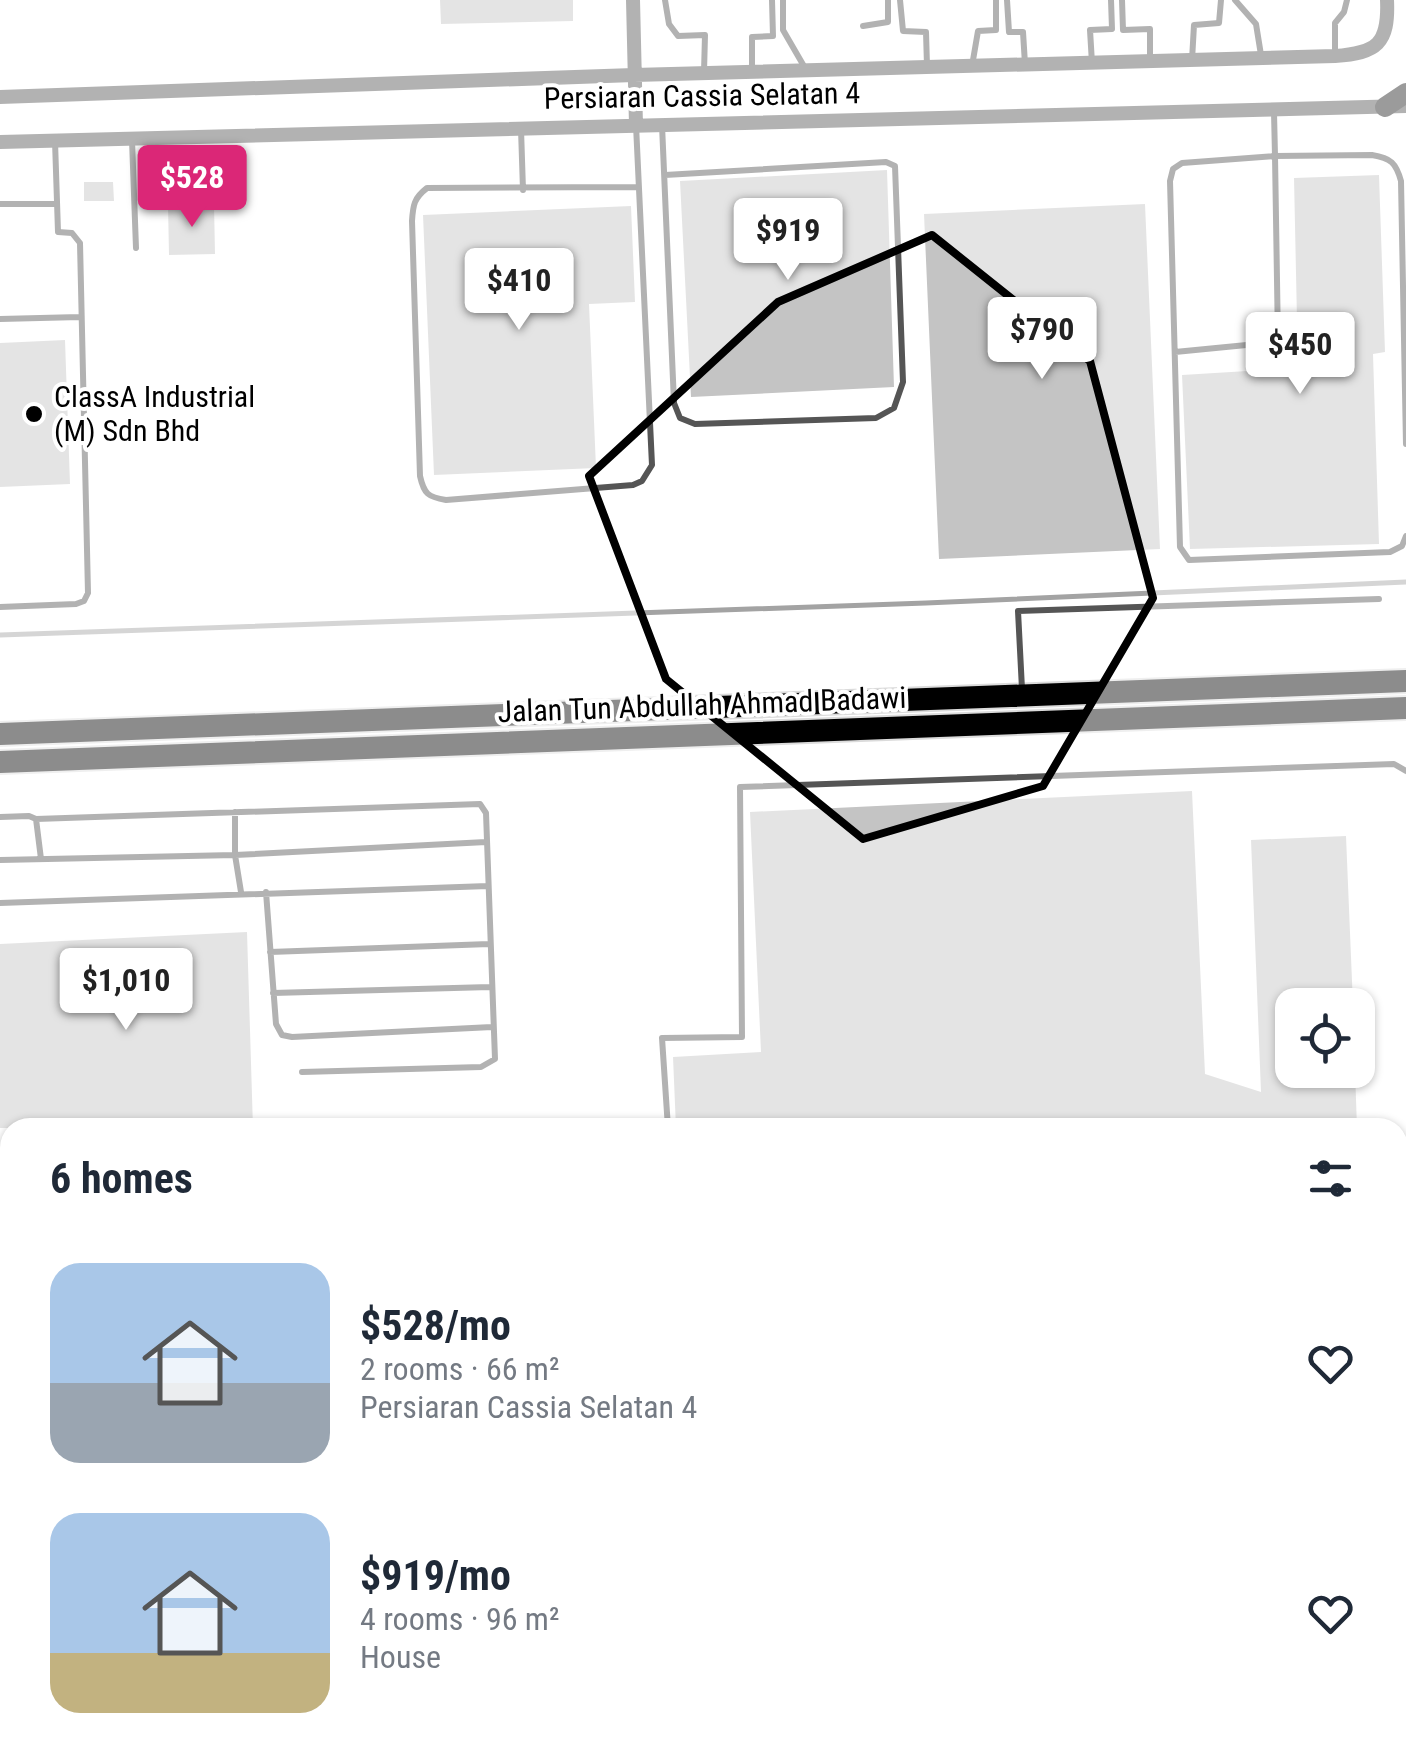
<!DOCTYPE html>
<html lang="en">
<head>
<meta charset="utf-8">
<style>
	body { margin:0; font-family:"Roboto Condensed",sans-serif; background:#f6f6f7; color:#1f2937; height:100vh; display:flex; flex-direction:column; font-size:38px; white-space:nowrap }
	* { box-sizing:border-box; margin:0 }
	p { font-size:32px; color:#747a83 }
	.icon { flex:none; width:55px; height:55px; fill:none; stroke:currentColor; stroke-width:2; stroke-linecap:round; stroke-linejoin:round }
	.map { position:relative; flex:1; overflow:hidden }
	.details { position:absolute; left:0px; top:1118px; width:1408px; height:642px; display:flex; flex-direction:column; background:#fff; border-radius:30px 30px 0 0; box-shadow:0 2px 8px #0004 }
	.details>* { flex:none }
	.fabs { position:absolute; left:1275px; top:988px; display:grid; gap:20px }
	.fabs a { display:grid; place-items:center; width:100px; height:100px; border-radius:20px; background:#fff; box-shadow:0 2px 8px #0004; font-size:50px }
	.price { position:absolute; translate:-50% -85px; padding:0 22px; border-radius:10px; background:#fff; color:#222; font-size:32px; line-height:65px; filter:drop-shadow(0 2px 5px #0008) }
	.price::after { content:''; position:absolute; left:50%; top:60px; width:30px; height:22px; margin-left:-15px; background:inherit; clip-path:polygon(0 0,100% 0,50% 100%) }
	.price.on { background:#db2777; color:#fff }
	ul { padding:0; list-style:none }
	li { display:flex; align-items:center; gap:30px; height:250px; padding:0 50px }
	li span { display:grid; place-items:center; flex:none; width:280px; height:200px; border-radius:30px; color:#555 }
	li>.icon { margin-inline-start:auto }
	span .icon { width:120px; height:120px; fill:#fffc; stroke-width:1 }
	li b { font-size:42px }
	h2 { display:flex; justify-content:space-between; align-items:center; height:120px; padding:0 50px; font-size:42px }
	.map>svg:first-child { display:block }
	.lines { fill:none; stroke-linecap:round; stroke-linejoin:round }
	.stream { stroke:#a3a3a3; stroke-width:5 }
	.building { fill:#c4c4c4 }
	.primary-casing { stroke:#dbdbdb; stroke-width:26 }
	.lane { stroke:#555; stroke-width:6 }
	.street { stroke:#555; stroke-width:14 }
	.secondary { stroke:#222; stroke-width:20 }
	.primary { stroke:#000; stroke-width:22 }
	.marked { fill:none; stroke:#000; stroke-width:8; stroke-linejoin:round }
	.poi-dot { fill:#000; stroke:#fff; stroke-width:4 }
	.labels { text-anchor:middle; stroke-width:8; stroke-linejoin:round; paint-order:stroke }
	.street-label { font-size:30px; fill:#000; stroke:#fff }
	.poi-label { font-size:30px; fill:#000; stroke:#fff; text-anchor:start }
</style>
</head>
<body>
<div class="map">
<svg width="1406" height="1758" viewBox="0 0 1406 1758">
	<rect width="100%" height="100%" fill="#fff"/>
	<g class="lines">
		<path class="stream" d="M0,635L926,603L1406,582"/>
	</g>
	<path class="building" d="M440,0H573V21L441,24Z
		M887,170L894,387L691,397L680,181Z
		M1379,175L1385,352L1373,354L1379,544L1190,549L1182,375L1298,368L1294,178Z
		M84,182H113L114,201H84Z
		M214,204L215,254L169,255L168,205Z
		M1145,204L1160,549L939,559L924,214Z
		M631,206L635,302L589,304L596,468L434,475L423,215Z
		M65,340L70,484L0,487V343Z
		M1192,791L1205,1074L1261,1092L1251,840L1346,836L1353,1005H1292V1070H1355L1357,1128H676L673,1057L761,1052L750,812Z
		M247,932L253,1128H0V944Z"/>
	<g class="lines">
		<g class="primary-casing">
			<path id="primary" d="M0,734L1406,681
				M0,762L1406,708"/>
		</g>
		<path class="lane" d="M665,0L669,24L678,36L705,35L704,72
			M783,0V30L805,68
			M900,0L903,31L926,32L927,66
			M1007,0L1009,32H1023L1025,64
			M1122,0L1123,30L1150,29V61
			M1235,0L1256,24L1261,55
			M863,26L888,22V0
			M1335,55V23L1344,12L1347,0
			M1192,60L1194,25L1219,23L1221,0
			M1092,63L1090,30L1112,29L1111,0
			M972,66L978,31L996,30V0
			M752,70V37L773,36L772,0
			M1274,112L1275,156L1372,155C1391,158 1396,163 1401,181L1406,444
			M636,125L652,465L642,481L633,485L446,500C428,497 424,494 420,476L412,221C413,205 414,198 427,188L638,187
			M662,125L674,403L680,418L695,424L876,418L894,408L903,382L895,166L886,162L665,175
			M521,129L523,190
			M132,140L136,248
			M0,204H57
			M0,319L80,317
			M1175,352L1278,342L1275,156L1182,163L1173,169L1170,181L1180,547L1189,560L1390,552L1402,546L1406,536
			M0,607L76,604L84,601L88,593L80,243L72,233L58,232L55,141
			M1022,689L1018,611L1379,599
			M235,812V855L241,892
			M0,817L29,816L36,819L41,859
			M36,819L480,804L486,813L495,1059L481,1067L302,1072
			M0,860L235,855L486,842
			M266,892L276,1024L282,1035L292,1037L492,1027
			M0,903L488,886
			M270,952L489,944
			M273,993L490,987
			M668,1128L662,1038L742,1037L740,787L1394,764L1406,771
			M1398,1187H1406
			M1398,1224H1406
			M0,1389L10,1394
			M0,1617H10
			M116,1758V1750"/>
		<path class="street" d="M633,0L636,125
			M0,97L634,75L1335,56C1377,53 1389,44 1387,0
			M0,142L1406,106
			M1398,1714L1406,1713
			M1398,1739H1406
			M141,1758L376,1750
			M834,1758L1072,1750"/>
		<path class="secondary" d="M1385,107L1406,93"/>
		<use href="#primary" class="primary"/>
	</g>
	<path d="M0 0H1406V1758H0ZM932,235L1090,361L1153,598L1043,786L863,839L666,679L589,476L778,302Z" fill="#fff" fill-opacity=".55" fill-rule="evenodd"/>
	<path class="marked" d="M932,235L1090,361L1153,598L1043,786L863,839L666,679L589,476L778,302Z"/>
	<circle class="poi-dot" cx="34" cy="414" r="10"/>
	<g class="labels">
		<g class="street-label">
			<text transform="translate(702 96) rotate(-1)" y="10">Persiaran Cassia Selatan 4</text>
			<text transform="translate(702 705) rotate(-2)" y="10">Jalan Tun Abdullah Ahmad Badawi</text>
		</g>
		<g class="poi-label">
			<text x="54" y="407">ClassA Industrial<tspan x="54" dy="34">(M) Sdn Bhd</tspan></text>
		</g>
	</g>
</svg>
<div class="fabs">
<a><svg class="icon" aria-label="locate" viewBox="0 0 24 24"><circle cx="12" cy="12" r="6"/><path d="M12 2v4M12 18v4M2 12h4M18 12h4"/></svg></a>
</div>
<b class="price on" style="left:192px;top:230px">$528</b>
<b class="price" style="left:788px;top:283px">$919</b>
<b class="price" style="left:519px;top:333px">$410</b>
<b class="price" style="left:1042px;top:382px">$790</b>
<b class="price" style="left:1300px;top:397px">$450</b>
<b class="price" style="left:126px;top:1033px">$1,010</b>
<section class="details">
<h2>6 homes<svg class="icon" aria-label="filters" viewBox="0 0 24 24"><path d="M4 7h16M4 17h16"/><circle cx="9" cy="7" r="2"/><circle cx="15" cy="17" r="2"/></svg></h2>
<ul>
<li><span style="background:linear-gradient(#a9c7e8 60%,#9aa5b1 0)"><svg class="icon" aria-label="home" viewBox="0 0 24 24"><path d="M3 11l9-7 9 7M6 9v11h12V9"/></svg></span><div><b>$528/mo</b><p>2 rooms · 66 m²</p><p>Persiaran Cassia Selatan 4</p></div><svg class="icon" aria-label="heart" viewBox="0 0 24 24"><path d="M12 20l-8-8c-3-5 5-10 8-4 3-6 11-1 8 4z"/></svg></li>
<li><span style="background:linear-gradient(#a9c7e8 70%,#c2b280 0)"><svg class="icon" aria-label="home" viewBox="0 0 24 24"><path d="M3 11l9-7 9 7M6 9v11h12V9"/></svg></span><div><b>$919/mo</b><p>4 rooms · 96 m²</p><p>House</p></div><svg class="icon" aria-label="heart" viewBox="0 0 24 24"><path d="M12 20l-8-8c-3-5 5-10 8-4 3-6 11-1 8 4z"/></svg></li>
</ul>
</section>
</div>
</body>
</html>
